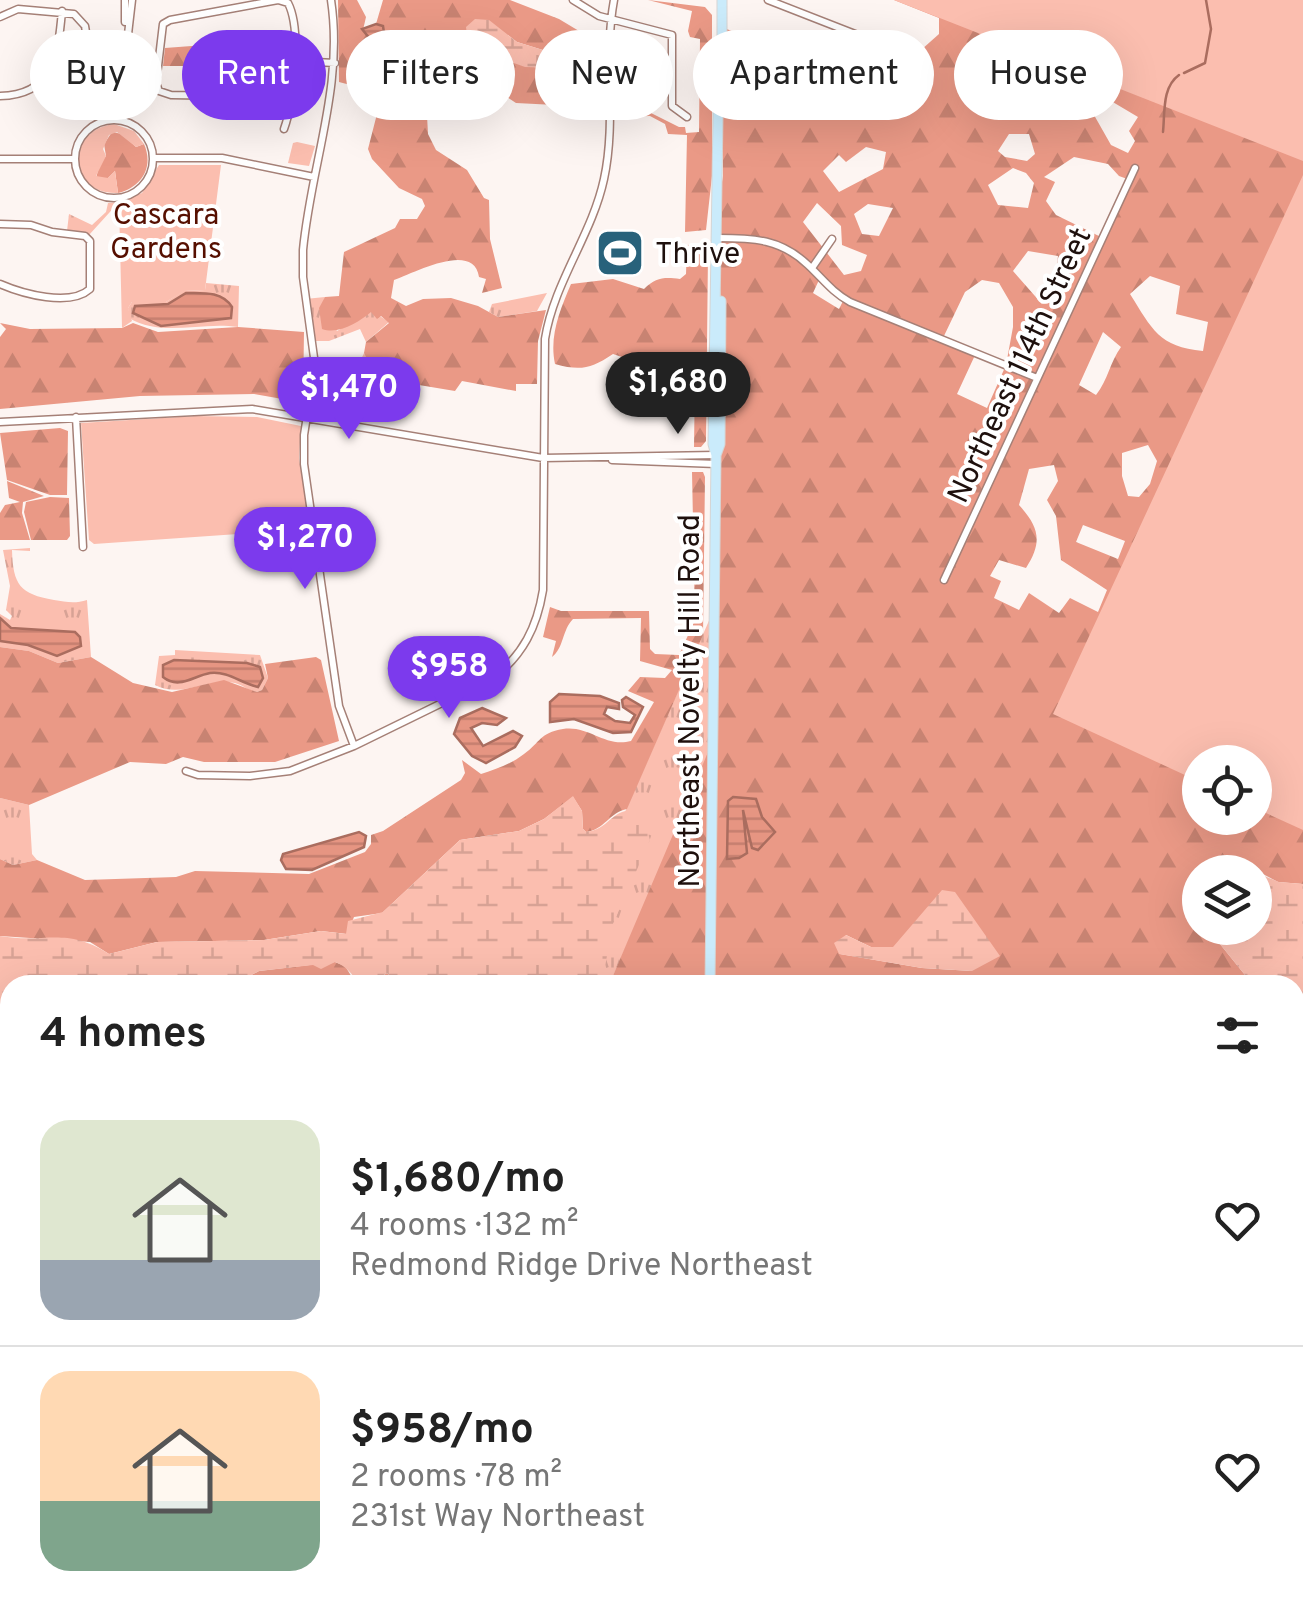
<!DOCTYPE html>
<html lang="en">
<head>
<meta charset="utf-8">
<style>
	body { margin:0; font-family:Overpass,sans-serif; background:#f2f2f2; color:#222; height:100vh; display:flex; flex-direction:column; font-size:38px; white-space:nowrap }
	* { box-sizing:border-box; margin:0 }
	p { font-size:32px; color:#767676 }
	.icon { flex:none; width:55px; height:55px; fill:none; stroke:currentColor; stroke-width:2; stroke-linecap:round; stroke-linejoin:round }
	.map { position:relative; flex:1; overflow:hidden }
	.drawer { position:absolute; left:0px; top:975px; width:1305px; height:640px; display:flex; flex-direction:column; background:#fff; border-radius:30px 30px 0 0; box-shadow:0 10px 40px #0002 }
	.drawer>* { flex:none }
	.top-card { position:absolute; left:30px; top:30px; width:1245px; height:90px; display:flex; gap:20px }
	.fabs { position:absolute; left:1182px; top:745px; display:grid; gap:20px }
	.fabs a { display:grid; place-items:center; width:90px; height:90px; border-radius:50%; background:#fff; box-shadow:0 10px 40px #0002; font-size:50px }
	.price { position:absolute; translate:-50% -85px; padding:0 22px; border-radius:35px; background:#7c3aed; color:#fff; font-size:32px; line-height:65px; filter:drop-shadow(0 2px 5px #0008) }
	.price::after { content:''; position:absolute; left:50%; top:60px; width:30px; height:22px; margin-left:-15px; background:inherit; clip-path:polygon(0 0,100% 0,50% 100%) }
	.price.selected { background:#222; color:#fff }
	ul { padding:0; list-style:none }
	li { display:flex; align-items:center; gap:30px; height:250px; padding:0 40px }
	li+li { border-top:2px solid #e0e0e0 }
	li span { display:grid; place-items:center; flex:none; width:280px; height:200px; border-radius:30px; color:#555 }
	li>.icon { margin-inline-start:auto }
	span .icon { width:120px; height:120px; fill:#fffc; stroke-width:1 }
	li b { font-size:42px }
	h2 { display:flex; justify-content:space-between; align-items:center; height:120px; padding:0 40px; font-size:42px }
	.tag { padding:0 35px; border-radius:45px; background:#fff; box-shadow:0 10px 40px #0002; font-size:35px; line-height:90px }
	.tag.selected { background:#7c3aed; color:#fff }
	.map>svg:first-child { display:block }
	.grass { fill:url(#grass-tufts) }
	.forest { fill:url(#forest-firs); fill-rule:evenodd }
	.wetland { fill:url(#wetland-marsh) }
	.park { fill:#fbbeaf }
	.water { fill:url(#water-rules); stroke:#aa6d5f; stroke-width:2.5 }
	.lines { fill:none; stroke-linecap:round; stroke-linejoin:round }
	.stream { stroke:#aa6d5f; stroke-width:2.5 }
	.minor-casing { stroke:#a58077; stroke-width:9 }
	.major-casing { stroke:#d6d4d3; stroke-width:11 }
	.minor { stroke:#fff; stroke-width:6 }
	.major { stroke:#caebfb; stroke-width:9 }
	.labels { text-anchor:middle; stroke-width:8; stroke-linejoin:round; paint-order:stroke }
	.park-label { font-size:30px; fill:#560f00; stroke:#fff }
	.poi-label { font-size:30px; fill:#1e100d; stroke:#fff; text-anchor:start }
	.street-label { font-size:30px; fill:#1e100d; stroke:#fff }
</style>
</head>
<body>
<div class="map">
<svg width="1303" height="1615" viewBox="0 0 1303 1615">
	<defs>
		<pattern id="grass-tufts" width="24" height="20" patternUnits="userSpaceOnUse" patternTransform="scale(2.5)"><rect width="24" height="20" fill="#fbbeaf"/><path d="M3 7l-1-3M5 7V3M7 7l1-3M15 17l-1-3M17 17v-4M19 17l1-3" fill="none" stroke="#d7a295"/></pattern>
		<pattern id="forest-firs" width="22" height="20" patternUnits="userSpaceOnUse" patternTransform="scale(2.5)"><rect width="22" height="20" fill="#ea9986"/><path d="M5 1l3.5 6h-7zM16 11l3.5 6h-7z" fill="#c88372"/></pattern>
		<pattern id="wetland-marsh" width="20" height="14" patternUnits="userSpaceOnUse" patternTransform="scale(2.5)"><rect width="20" height="14" fill="#fbbeaf"/><path d="M1 5h8M5 5V1M11 12h8M15 12V8" fill="none" stroke="#d7a295"/></pattern>
		<pattern id="water-rules" width="6" height="5" patternUnits="userSpaceOnUse" patternTransform="scale(2.5)"><rect width="6" height="5" fill="#e69582"/><path d="M0 2.5h6" fill="none" stroke="#c57f6f"/></pattern>
	</defs>
	<rect width="100%" height="100%" fill="#fdf5f2"/>
	<path class="grass" d="M1039,8L609,985H549L715,607Z
		M119,202L89,235L67,231L69,214L92,225L106,212L108,203Z
		M206,283L239,286L238,327C201,321 163,338 129,318L128,308L132,302H166L183,291L205,290Z
		M547,293L537,311L498,317L489,312L492,304Z
		M325,297L324,302L337,331L372,311L389,322L366,342L360,329L329,341H314L305,299Z
		M364,353L367,358H382L405,389C389,385 378,385 373,402L349,399L352,391L347,381L353,377Z
		M30,548V551L12,550C13,585 20,594 54,600C66,602 75,604 87,600L91,657L58,663L29,651L0,647V614L10,620L12,616L6,610L10,586L3,550Z
		M175,650L260,655L268,678L262,690L257,692C248,691 243,685 235,683C208,677 182,699 155,685L159,656L175,655Z
		M0,798L29,805L32,854L37,860L13,865L0,859Z
		M88,1605H218L212,1615H76L75,1610Z
		M278,1605H338L333,1615H274Z"/>
	<path class="forest" d="M338,0H357L366,17L363,30L384,26L376,24L383,0H510L559,19L604,46L605,97L555,105L516,103L452,60L426,54L424,59L428,134L436,150L467,170L484,198L489,200L490,239L502,288L482,293L486,279L479,277C474,241 416,272 394,280L391,298L406,306L423,299L451,298L478,306L498,317L546,310L538,341L537,384H516V391L462,381L455,391L407,383L405,387L398,383L382,358L367,359L364,353L366,342L389,323L381,316L377,319L371,312C359,322 339,335 322,329L319,308L325,297L339,296L344,252L395,228L400,219H417L425,206L422,199L399,188L372,159L368,149L378,110L358,87L339,82ZM508,35L517,42L559,55L556,68C522,67 515,67 492,43Z
		M648,0L705,7L712,15V176L706,230L685,232L687,135L668,134L665,124L650,116L620,117L618,52L622,49L646,57L653,64L660,92L651,113L679,127H685L686,133L699,132L700,39L690,37L688,31L692,11Z
		M894,0H991L1303,100V884L1278,882L1261,873L1220,865L1208,872H1200V890L1196,901L1200,928H1207L1245,975L1260,985H609L714,738L722,313C718,268 714,221 723,176L722,27L918,109L925,89L906,78L912,58L939,34V18ZM1106,98L1138,117L1129,131L1135,141L1128,153L1111,145L1094,115ZM1009,134H1029L1035,154L1027,161L1005,157L998,151ZM866,147L886,152L883,169L839,192L823,171L839,155L846,162ZM1074,157L1108,164L1119,176L1130,180L1103,238L1056,215L1046,201L1055,182L1044,177ZM1013,168L1026,173L1034,183L1028,208L998,205L988,185ZM817,203L841,226L842,245L867,255L861,271L844,275L803,222ZM868,204L893,208L879,236L862,234L854,214ZM1028,251L1058,256L1055,285L1042,304L1013,271ZM1150,276L1180,286L1176,314L1208,322L1203,351C1159,347 1152,329 1130,294ZM819,280L844,299L839,309L813,293ZM982,280L999,283L1013,307V327L1006,365L987,408L957,394L976,353L943,338L965,292ZM1103,332L1121,347C1110,362 1108,380 1096,395L1079,385ZM1148,445L1157,461L1150,484L1139,497L1128,496L1122,476V453ZM1054,465L1058,481L1047,500L1056,516L1061,560L1107,590L1098,612L1070,598L1059,613L1029,593L1019,610L994,598L1001,581L990,576L999,560L1026,568C1043,542 1039,527 1019,505L1029,469ZM1083,525L1125,541L1118,559L1076,542ZM1200,762H1255V818H1200ZM846,935L871,947H893L972,971L922,968L840,954Z
		M82,31L84,49L91,58L85,69L63,49L65,41L69,38L74,42L75,32Z
		M265,33L266,48L288,47L289,57L279,54L266,57L262,95L255,93L257,71L222,66H163L165,48L205,45Z
		M112,132L122,134L136,147L144,144C154,167 142,187 118,193L115,171L108,178H96L100,163L106,156L104,144Z
		M700,244L708,252L706,441L701,447H694L695,376L649,357L634,361L613,354C591,369 580,371 555,364C549,336 560,310 571,284L613,279L644,289C656,277 665,277 680,279L686,274L687,245Z
		M0,323L30,329L122,328L133,323L158,332L238,327L304,332L303,398L288,400L254,394L140,396L0,409V337L6,329Z
		M60,428L68,431L67,495H50L7,480L0,433Z
		M692,472H703L705,477L703,635L627,809C610,812 604,830 586,832L583,829L582,811L573,797L544,819L519,831L460,840L382,913L354,917L347,934L321,931L264,940L157,942L109,954L90,942L0,936V859L13,865L37,860L85,880L176,877L195,871L309,874L365,852L371,844V835L383,831L461,780L465,773L462,760L481,774C497,769 511,764 524,754C541,742 539,733 563,729C589,725 605,748 631,741L654,702L628,691L640,677L665,678L672,670L640,661L641,618L573,619C562,630 564,648 552,657L556,641L543,637L550,607L561,611H649L650,649L655,654L679,655L695,620Z
		M7,481L44,496L23,502L22,513L30,540H0V513L5,505L20,502L9,498Z
		M50,497L69,498L70,536L67,540H31L24,512L26,502Z
		M0,647L29,651L58,663L91,657L133,683L172,692L224,680L257,692L262,690L268,678L265,664L316,657L321,660L339,741L275,762H204L183,757L166,764L130,762L29,805L0,798Z
		M335,962L345,966L355,982L370,984L387,973L398,985H233L259,971Z
		M1295,1017L1303,1031V1159L1295,1162Z
		M0,1084L10,1088V1164L0,1161Z
		M10,1202V1279L0,1261V1204Z
		M0,1320L10,1325V1377L0,1374Z
		M1295,1523H1303V1613L1289,1605H1295Z
		M218,1605H278L274,1615H212Z
		M338,1605H400L425,1615H333Z
		M610,1605H698V1615H564Z
		M714,1605H835L840,1615H714Z
		M1008,1605H1268L1275,1615H997Z"/>
	<path class="wetland" d="M475,19L489,20L517,42L559,55L561,64L556,68L525,67L511,62L492,43L467,35L466,27Z
		M573,796L582,811L583,829L586,832C612,829 610,806 641,811L650,840L612,926L602,985H398L387,973C349,997 363,973 335,962L321,969L313,965L259,971L233,985H10V1088L0,1084V936C45,944 66,926 109,954L157,942L264,940L321,931L346,934L348,921L383,912L460,840L519,831L544,819Z
		M1235,864L1279,882L1303,884V1031L1295,1017V985H1260L1245,975L1207,928H1255V872H1208L1220,865Z
		M942,890L955,892L1000,956L972,971L922,968L839,954L834,943L846,935L871,947H893Z
		M0,1261L10,1279V1325L0,1320Z
		M835,1605H918L921,1615H840Z
		M958,1605H1008L997,1615H955Z"/>
	<path class="park" d="M894,0H1303V161Z
		M114,124L134,131L144,144L136,147L117,132L109,135L103,149L106,156L96,176L108,178L115,171L118,193C68,195 64,130 114,124Z
		M297,142L315,146L309,166L288,163L293,143Z
		M159,165H221L205,290L184,291L166,302H132L128,308L132,321L122,328L119,202L142,193Z
		M1303,175V830L1255,808V762H1200V782L1053,714Z
		M315,380L347,381L352,391L349,399L353,401L348,424L308,418Z
		M195,416L257,417L301,426L299,458L310,529L94,544L89,540L81,423Z"/>
	<path class="water" d="M376,24L383,26L386,46L375,45L362,29Z
		M636,81L639,96L641,81H650L651,97L644,106L632,108L628,83Z
		M186,293C203,293 222,291 232,307L231,318L161,326L133,313L135,306L168,304Z
		M0,618L11,628L75,632L80,637L81,646L57,656L28,645L0,641Z
		M174,660L247,663L260,667L263,678L258,687C240,683 229,671 210,673C193,676 179,690 163,677V665Z
		M559,694L600,696L619,703V709L607,707L604,714L615,721L630,723L635,715L623,707L622,700L626,697L643,707L631,732L613,733L574,719L550,722V702Z
		M482,708L506,718L497,725L482,723L471,728L483,746L513,731L522,736L515,747L486,763L472,756L454,734L460,718Z
		M733,797L756,799L762,817L775,832L758,850L752,848L743,810L747,853L739,858L727,859L728,801Z
		M359,832L366,836L364,847L312,870L286,869L281,860L283,854Z
		M117,1605H162L173,1615H101Z"/>
	<g class="lines">
		<path class="stream" d="M1184,73L1205,63L1211,29L1206,0
			M1163,132C1165,112 1162,87 1179,75"/>
		<g class="minor-casing">
			<path id="minor" d="M125,0V22
				M331,0C344,86 311,165 303,250V277L315,365L304,435V464L339,706L354,746
				M573,0L599,16L672,35V106L687,117
				M768,0L873,41
				M0,17L18,9L74,14L85,26L89,51L101,60L157,66
				M295,61L335,63
				M0,96C54,95 58,55 62,11
				M118,120L132,0
				M75 159a39 39 0 1 1 78 0a39 39 0 1 1-78 0Z
				M284,129C294,101 302,30 288,3L278,0L170,20L163,24L156,83L159,91L171,95L231,96L289,106
				M153,158H222L314,177
				M0,159H75
				M0,224L31,225L52,232L85,236L90,241V289C70,307 23,294 0,284
				M718,238C754,238 781,239 808,265C823,279 832,292 850,302L1037,378
				M812,268L832,239
				M76,417L83,547
				M0,422L252,409L543,458L716,455
				M612,460L716,464
				M944,580L1135,168
				M186,771L198,775L250,776L290,771L354,746L493,678C523,655 537,627 543,590L545,339C554,282 592,235 604,179C617,119 603,59 614,0
				M0,1199L10,1197
				M1295,1385L1303,1370
				M0,1406L10,1408
				M1295,1418L1300,1408
				M1295,1446L1303,1448
				M0,1450L10,1453
				M0,1513L10,1516
				M0,1575L10,1579
				M459,1605L484,1615
				M1280,1605L1291,1615
				M502,1615L506,1605
				M547,1615L551,1605"/>
		</g>
		<g class="major-casing">
			<path id="major" d="M722,39V0
				M716,455L720,444L721,301
				M710,985L716,455L713,444L719,51L722,36
				M704,1605V1615"/>
		</g>
		<use href="#minor" class="minor"/>
		<use href="#major" class="major"/>
	</g>
	<defs>
		<g id="stadium-square" transform="scale(2.5)"><rect x="-9" y="-9" width="18" height="18" rx="4" fill="#28627b" stroke="#fff"/><path d="M0-5a6.5 5 0 1 0 0 10a6.5 5 0 1 0 0-10ZM-3.5-1.8h7v3.6h-7Z" fill="#fff"/></g>
	</defs>
	<g fill-rule="evenodd">
		<use href="#stadium-square" x="620" y="253"/>
	</g>
	<g class="labels">
		<g class="park-label">
			<text x="166" y="224">Cascara<tspan x="166" dy="34">Gardens</tspan></text>
		</g>
		<g class="poi-label">
			<text x="655" y="263">Thrive</text>
		</g>
		<g class="street-label">
			<text transform="translate(1019 365) rotate(-65)" y="10">Northeast 114th Street</text>
			<text transform="translate(689 701) rotate(-90)" y="10">Northeast Novelty Hill Road</text>
		</g>
	</g>
</svg>
<div class="fabs">
<a><svg class="icon" aria-label="locate" viewBox="0 0 24 24"><circle cx="12" cy="12" r="6"/><path d="M12 2v4M12 18v4M2 12h4M18 12h4"/></svg></a>
<a><svg class="icon" aria-label="layers" viewBox="0 0 24 24"><path d="M12 4l9 5-9 5-9-5zM3 14l9 5 9-5"/></svg></a>
</div>
<b class="price selected" style="left:678px;top:437px">$1,680</b>
<b class="price" style="left:349px;top:442px">$1,470</b>
<b class="price" style="left:305px;top:592px">$1,270</b>
<b class="price" style="left:449px;top:721px">$958</b>
<div class="top-card">
<a class="tag">Buy</a>
<a class="tag selected">Rent</a>
<a class="tag">Filters</a>
<a class="tag">New</a>
<a class="tag">Apartment</a>
<a class="tag">House</a>
</div>
<section class="drawer">
<h2>4 homes<svg class="icon" aria-label="filters" viewBox="0 0 24 24"><path d="M4 7h16M4 17h16"/><circle cx="9" cy="7" r="2"/><circle cx="15" cy="17" r="2"/></svg></h2>
<ul>
<li><span style="background:linear-gradient(#dfe7d0 70%,#9aa5b1 0)"><svg class="icon" aria-label="home" viewBox="0 0 24 24"><path d="M3 11l9-7 9 7M6 9v11h12V9"/></svg></span><div><b>$1,680/mo</b><p>4 rooms · 132 m²</p><p>Redmond Ridge Drive Northeast</p></div><svg class="icon" aria-label="heart" viewBox="0 0 24 24"><path d="M12 20l-8-8c-3-5 5-10 8-4 3-6 11-1 8 4z"/></svg></li>
<li><span style="background:linear-gradient(#ffd9b3 65%,#7fa58c 0)"><svg class="icon" aria-label="home" viewBox="0 0 24 24"><path d="M3 11l9-7 9 7M6 9v11h12V9"/></svg></span><div><b>$958/mo</b><p>2 rooms · 78 m²</p><p>231st Way Northeast</p></div><svg class="icon" aria-label="heart" viewBox="0 0 24 24"><path d="M12 20l-8-8c-3-5 5-10 8-4 3-6 11-1 8 4z"/></svg></li>
</ul>
</section>
</div>
</body>
</html>
